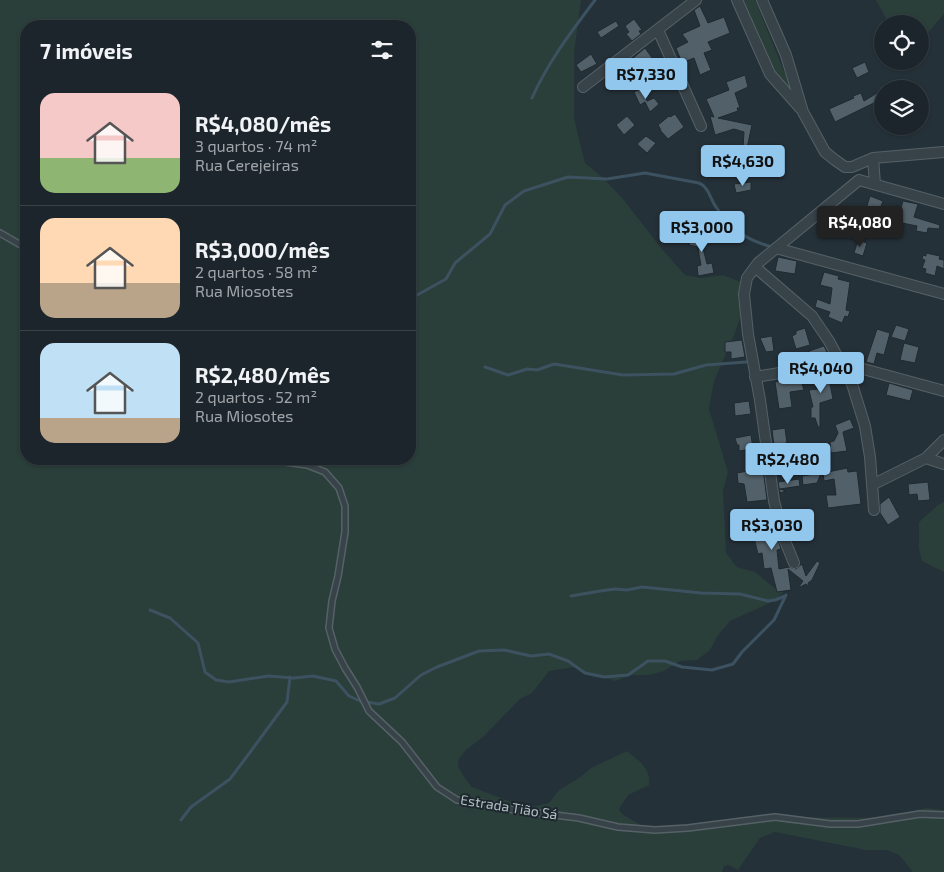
<!DOCTYPE html>
<html lang="pt">
<head>
<meta charset="utf-8">
<style>
	body { margin:0; font-family:"Exo 2",sans-serif; background:#252d33; color:#f1f3f6; height:100vh; display:flex; flex-direction:column; font-size:19px; white-space:nowrap }
	* { box-sizing:border-box; margin:0 }
	p { font-size:16px; color:#a0a5a9 }
	.icon { flex:none; width:28px; height:28px; fill:none; stroke:currentColor; stroke-width:2; stroke-linecap:round; stroke-linejoin:round }
	.map { position:relative; flex:1; overflow:hidden }
	.panel { position:absolute; left:20px; top:20px; width:396px; height:445px; display:flex; flex-direction:column; background:#1c252b; border-radius:20px; box-shadow:0 1px 4px #0004,0 0 0 1px #3a4247 }
	.panel>* { flex:none }
	.buttons { position:absolute; left:874px; top:15px; display:grid; gap:10px }
	.buttons a { display:grid; place-items:center; width:55px; height:55px; border-radius:50%; background:#1c252b; box-shadow:0 1px 4px #0004,0 0 0 1px #3a4247; font-size:25px }
	.price { position:absolute; translate:-50% -42px; padding:0 11px; border-radius:5px; background:#91c6ed; color:#111; font-size:16px; line-height:32px; filter:drop-shadow(0 1px 2px #0008) }
	.price::after { content:''; position:absolute; left:50%; top:30px; width:15px; height:11px; margin-left:-8px; background:inherit; clip-path:polygon(0 0,100% 0,50% 100%) }
	.price.active { background:#222; color:#fff }
	ul { padding:0; list-style:none }
	li { display:flex; align-items:center; gap:15px; height:125px; padding:0 20px }
	li+li { border-top:1px solid #3a4247 }
	li span { display:grid; place-items:center; flex:none; width:140px; height:100px; border-radius:15px; color:#555 }
	li>.icon { margin-inline-start:auto }
	span .icon { width:60px; height:60px; fill:#fffc; stroke-width:1 }
	li b { font-size:21px }
	h2 { display:flex; justify-content:space-between; align-items:center; height:60px; padding:0 20px; font-size:21px }
	.map>svg:first-child { display:block }
	.green { fill:#2a3e3a; fill-rule:evenodd }
	.lines { fill:none; stroke-linecap:round; stroke-linejoin:round }
	.stream { stroke:#3c5260; stroke-width:3 }
	.building { fill:#526069; stroke:#1f2a30 }
	.service-casing { stroke:#566167; stroke-width:8 }
	.minor-casing { stroke:#566167; stroke-width:12 }
	.service { stroke:#384349; stroke-width:5 }
	.minor { stroke:#384349; stroke-width:10 }
	.labels { text-anchor:middle; stroke-width:4; stroke-linejoin:round; paint-order:stroke }
	.street-label { font-size:14px; fill:#b3bec5; stroke:#1d272e }
</style>
</head>
<body>
<div class="map">
<svg width="944" height="872" viewBox="0 0 944 872">
	<rect width="100%" height="100%" fill="#253139"/>
	<path class="green" d="M0,0H581L574,53V118L585,163L602,177L623,199L661,248L685,275L701,278L723,275L741,282L744,306L735,333L714,381L709,409L728,472L723,491L726,553L737,567L755,572L776,589L784,592L770,603L730,621L718,635L710,650L697,660L680,661L664,671L649,675H632L615,681C598,674 592,681 575,667L549,671L532,693L520,699L484,736L465,751L459,759L458,766L464,777L472,787L527,808L549,803L559,790L579,778L591,768L627,751C639,761 651,768 649,785L628,795L619,809L622,814L649,830L663,827L760,817L887,818L926,808L944,810V872H913L899,855L887,850H866L775,832L760,838L738,870L729,865L724,866L722,872H0ZM26,26H410V459H26Z
		M742,0H755L795,98L772,71Z
		M876,0H944V14L920,42V24H889Z
		M944,502V572L922,561L919,549V522L938,505Z"/>
	<g class="lines">
		<path class="stream" d="M532,98C548,62 571,32 595,0
			M410,299L446,279L455,263L490,234L505,205L524,191L568,177L607,179L645,173L699,183C709,187 710,199 716,207C731,230 747,240 772,247
			M485,367L508,375L527,369L537,370L554,364L623,375L674,374L706,365L746,362
			M571,596L600,591L615,589L627,590L642,587L701,593L740,594L768,601L775,600L785,596
			M150,610L170,618L198,643L205,672L216,680L229,682L268,676L294,678L313,676L336,681L349,696L360,701L379,704L395,698L421,675L437,667L479,651L504,650L531,656L549,654L568,661L585,673L604,677L628,675L648,661H665L682,667L712,670L733,664L742,652L774,620L786,595
			M181,820L191,807L230,779L248,755L287,702L290,677"/>
	</g>
	<path class="building" d="M700,6L708,23L724,17L730,33L708,42L712,50L704,53L711,70L700,75L694,58L682,63L676,48L688,42L682,34L700,26L694,10Z
		M634,19L642,30L639,31L641,34L632,41L626,34L629,32L625,26Z
		M616,21L619,26L601,38L597,32Z
		M645,48L658,66L645,76L632,59Z
		M591,54L597,64L581,72L576,65Z
		M865,62L869,72L857,78L852,68Z
		M745,75L748,87L735,93L740,108H737L738,111L718,118L752,125L747,148H743L744,132L734,129L715,135L710,116L714,117L706,99L729,90L726,82Z
		M642,88L647,101L654,98L659,104L650,112L645,102L640,105L634,92Z
		M882,90V99L835,122L829,109L854,98L853,96L861,93L864,101Z
		M675,114L684,127L668,139L660,130H661L658,125L669,116L670,117Z
		M627,116L635,125L624,135L616,125Z
		M646,136L656,143L647,153L637,144Z
		M751,182V190L736,193L734,184Z
		M870,196L883,201L878,214L866,209Z
		M903,201L918,204L914,217L940,225L939,229L928,228L927,233L916,231L917,226L897,222Z
		M693,231L708,234L705,248H703L707,264L712,263L714,273L698,276L697,266L701,265L698,249L703,248L689,245Z
		M858,240L867,243L863,256L854,253Z
		M926,253L940,256L939,259L944,260V269L937,266L935,276L925,273L926,269L922,268L925,260L922,259L923,255L926,256Z
		M778,257L797,261L795,274L775,271Z
		M824,272L839,276L838,279L850,282L846,310L850,311L848,317L845,316L842,323L828,317L830,312L815,307L817,299L830,304L832,288L820,285Z
		M896,325L909,329L905,341L891,337Z
		M805,328L810,345L796,349L792,336L796,334V331Z
		M877,329L890,333L884,355L877,353L874,364L866,362Z
		M772,336L774,351L766,352L760,338Z
		M742,340L745,357L731,359V352H725V342Z
		M904,343L919,347L915,363L900,360Z
		M824,346L830,358L813,361L809,351Z
		M833,371L835,382L830,384L833,399L820,403V427H818L815,418H811V407H813L809,390L818,389L816,374Z
		M800,377L804,390L790,392L792,407L779,409L775,382Z
		M889,383L913,390L910,401L886,395Z
		M749,401L751,414L735,416L734,403Z
		M850,419L854,428L843,432L847,451L831,453L830,442L834,441L838,433L835,425Z
		M785,428L787,443H785L788,460L776,462L772,430Z
		M751,435L753,449L739,451V445H737L735,438Z
		M829,454L817,483L803,485L802,476L820,473L818,457Z
		M763,468L767,500L747,502L744,484L738,483L737,473Z
		M847,468L848,472L857,471L861,504L828,508L826,495H836L834,479L824,481L823,473Z
		M799,479L800,486L780,489L786,491L780,493L778,482Z
		M928,482L930,500L918,501L917,494L909,495L908,484Z
		M889,497L900,517L888,525L880,513V504Z
		M751,508L753,520H764L771,518L781,549L777,550L779,569L789,567L796,569L802,564L806,576L817,561L820,563L812,580L808,583L810,587L806,584L798,588L803,581L788,569L791,590L777,592L771,568L764,569L762,553L758,554L754,538H744L740,511Z"/>
	<g class="lines">
		<g class="service-casing">
			<path id="service" d="M0,233L26,248
				M263,459L307,465L325,472L339,488L345,506V532L338,576L332,601L329,628L335,649L345,668L357,687L369,711L402,742L437,787L457,800L479,802L514,810L579,818L618,827L655,830L688,828L775,817L830,824H858L920,814L944,815"/>
		</g>
		<g class="minor-casing">
			<path id="minor" d="M737,0L770,74L800,108
				M762,0L786,55L803,112L825,152L835,160L845,167H852L873,158L944,152
				M658,30L701,126
				M583,87L696,0
				M873,158L875,184
				M859,180L944,204
				M776,248L944,294
				M755,267L812,316L829,341L852,384L865,426L870,457L874,510
				M755,377L841,363L944,391
				M926,458L944,464
				M872,485L926,458L944,440
				M794,563L783,536L774,501L760,400L748,334L744,294L747,278L758,263L859,180"/>
		</g>
		<use href="#service" class="service"/>
		<use href="#minor" class="minor"/>
	</g>
	<g class="labels">
		<g class="street-label">
			<text transform="translate(509 807) rotate(9)" y="5">Estrada Tião Sá</text>
		</g>
	</g>
</svg>
<div class="buttons">
<a><svg class="icon" aria-label="locate" viewBox="0 0 24 24"><circle cx="12" cy="12" r="6"/><path d="M12 2v4M12 18v4M2 12h4M18 12h4"/></svg></a>
<a><svg class="icon" aria-label="layers" viewBox="0 0 24 24"><path d="M12 4l9 5-9 5-9-5zM3 14l9 5 9-5"/></svg></a>
</div>
<b class="price" style="left:646px;top:100px">R$7,330</b>
<b class="price" style="left:743px;top:187px">R$4,630</b>
<b class="price active" style="left:860px;top:248px">R$4,080</b>
<b class="price" style="left:702px;top:253px">R$3,000</b>
<b class="price" style="left:821px;top:394px">R$4,040</b>
<b class="price" style="left:788px;top:485px">R$2,480</b>
<b class="price" style="left:772px;top:551px">R$3,030</b>
<section class="panel">
<h2>7 imóveis<svg class="icon" aria-label="filters" viewBox="0 0 24 24"><path d="M4 7h16M4 17h16"/><circle cx="9" cy="7" r="2"/><circle cx="15" cy="17" r="2"/></svg></h2>
<ul>
<li><span style="background:linear-gradient(#f6c9c9 65%,#8fb573 0)"><svg class="icon" aria-label="home" viewBox="0 0 24 24"><path d="M3 11l9-7 9 7M6 9v11h12V9"/></svg></span><div><b>R$4,080/mês</b><p>3 quartos · 74 m²</p><p>Rua Cerejeiras</p></div></li>
<li><span style="background:linear-gradient(#ffd9b3 65%,#b9a48a 0)"><svg class="icon" aria-label="home" viewBox="0 0 24 24"><path d="M3 11l9-7 9 7M6 9v11h12V9"/></svg></span><div><b>R$3,000/mês</b><p>2 quartos · 58 m²</p><p>Rua Miosotes</p></div></li>
<li><span style="background:linear-gradient(#bfe0f5 75%,#b9a48a 0)"><svg class="icon" aria-label="home" viewBox="0 0 24 24"><path d="M3 11l9-7 9 7M6 9v11h12V9"/></svg></span><div><b>R$2,480/mês</b><p>2 quartos · 52 m²</p><p>Rua Miosotes</p></div></li>
</ul>
</section>
</div>
</body>
</html>
